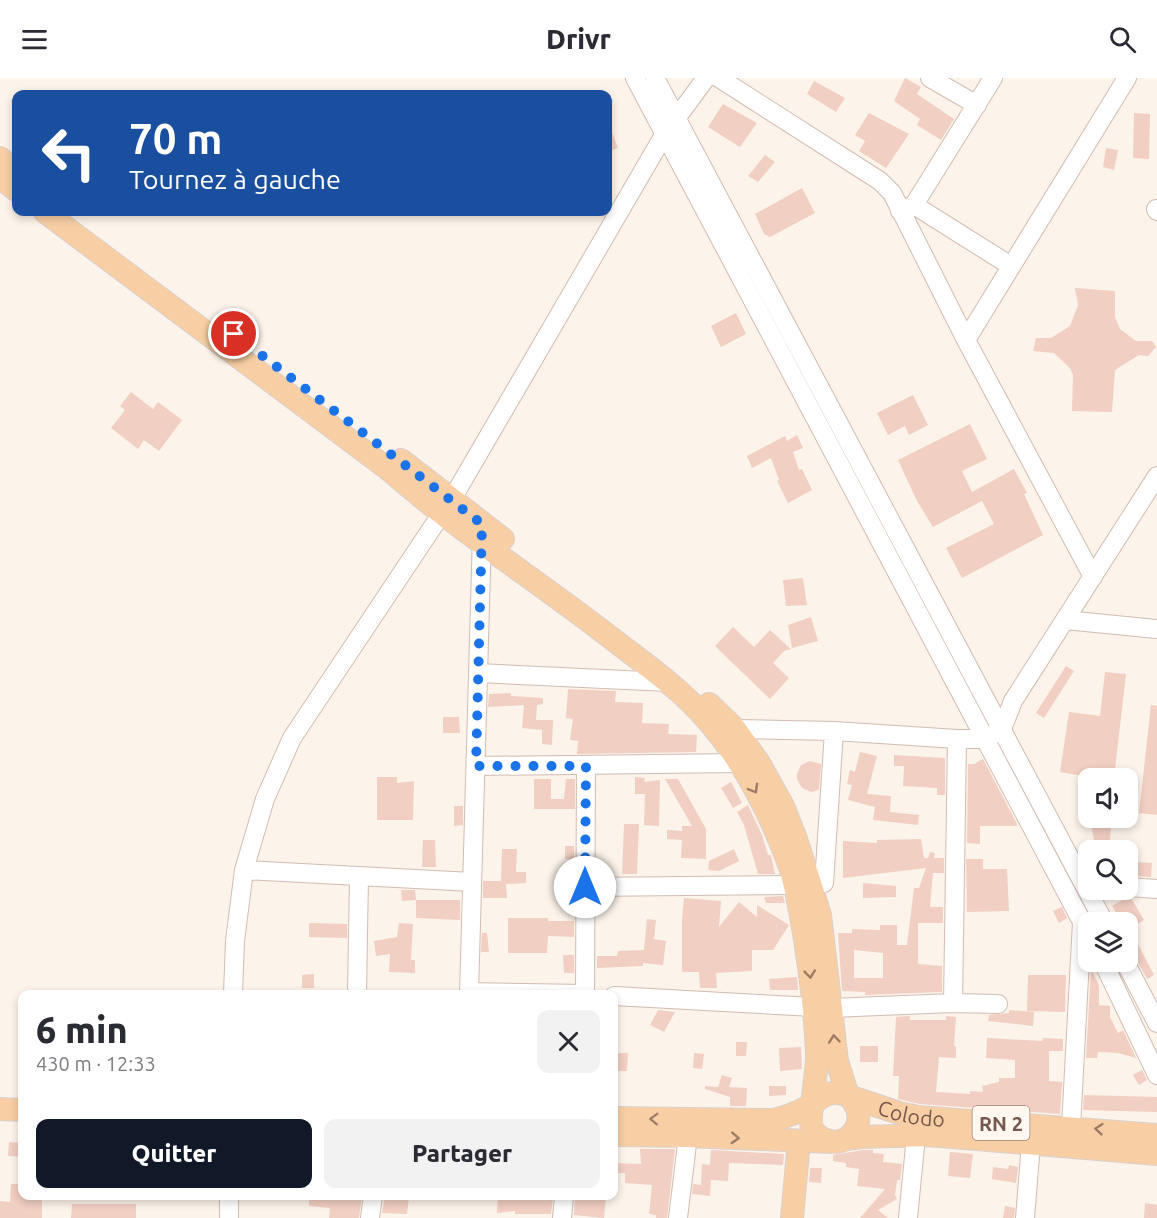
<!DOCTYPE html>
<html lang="fr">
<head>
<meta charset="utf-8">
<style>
  :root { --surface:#fff; --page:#f2f2f3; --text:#2b2b33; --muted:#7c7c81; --accent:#111827 }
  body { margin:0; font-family:Ubuntu,sans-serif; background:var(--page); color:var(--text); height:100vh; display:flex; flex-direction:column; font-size:22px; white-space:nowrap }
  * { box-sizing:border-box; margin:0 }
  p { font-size:20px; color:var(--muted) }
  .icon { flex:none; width:33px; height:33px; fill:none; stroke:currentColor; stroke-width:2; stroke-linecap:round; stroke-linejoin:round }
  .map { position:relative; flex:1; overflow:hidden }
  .details { position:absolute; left:18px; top:912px; width:600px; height:210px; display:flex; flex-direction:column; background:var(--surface); border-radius:12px; box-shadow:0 3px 9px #0003 }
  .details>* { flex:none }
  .guide { position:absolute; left:12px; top:12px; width:600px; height:126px; border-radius:12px; box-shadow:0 3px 9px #0003; background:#1a4fa0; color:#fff; overflow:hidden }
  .tools { position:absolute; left:1078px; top:690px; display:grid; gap:12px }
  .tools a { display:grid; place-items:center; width:60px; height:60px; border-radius:12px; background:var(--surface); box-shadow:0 3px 9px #0003; font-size:30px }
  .pin { position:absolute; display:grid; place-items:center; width:51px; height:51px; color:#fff; margin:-26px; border:3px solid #fff; border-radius:50%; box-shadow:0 2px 6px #0007 }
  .me { position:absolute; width:66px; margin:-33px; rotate:0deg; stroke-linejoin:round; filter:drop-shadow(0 0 4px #0008) }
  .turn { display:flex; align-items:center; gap:21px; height:126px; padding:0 18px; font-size:27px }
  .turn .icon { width:78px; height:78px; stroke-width:2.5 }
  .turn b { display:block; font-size:42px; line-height:51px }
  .round { display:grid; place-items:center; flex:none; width:63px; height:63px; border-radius:12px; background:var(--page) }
  .summary { display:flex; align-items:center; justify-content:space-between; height:102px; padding:0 18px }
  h1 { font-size:36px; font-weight:800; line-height:45px }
  .action { display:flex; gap:12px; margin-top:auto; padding:12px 18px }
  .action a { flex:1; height:69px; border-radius:12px; background:var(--accent); color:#fff; font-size:24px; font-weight:800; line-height:69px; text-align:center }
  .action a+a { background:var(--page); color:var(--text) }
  header { display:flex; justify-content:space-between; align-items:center; height:78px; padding:0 18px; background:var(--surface); font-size:27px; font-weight:800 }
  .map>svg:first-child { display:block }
  .building { fill:#f1cfc2; fill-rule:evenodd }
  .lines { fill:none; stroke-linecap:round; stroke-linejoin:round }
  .minor-casing { stroke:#d1bcb1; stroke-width:20 }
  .major-casing { stroke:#d9d0cd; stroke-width:24 }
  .minor { stroke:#fff; stroke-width:18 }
  .major { stroke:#f8cfa4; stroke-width:22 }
  .oneway { stroke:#9e7b67 }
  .route { stroke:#1a73e8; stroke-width:10; stroke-dasharray:0 18 }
  .labels { text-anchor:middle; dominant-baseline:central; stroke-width:5; stroke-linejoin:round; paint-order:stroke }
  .shield { fill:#fff7f0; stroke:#a0877e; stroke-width:1.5 }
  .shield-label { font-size:20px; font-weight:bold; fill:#77574d }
  .street-label { font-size:21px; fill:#77574d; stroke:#fff7f0 }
</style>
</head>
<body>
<header><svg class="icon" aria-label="menu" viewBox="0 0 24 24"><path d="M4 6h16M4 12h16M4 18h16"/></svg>Drivr<svg class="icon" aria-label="search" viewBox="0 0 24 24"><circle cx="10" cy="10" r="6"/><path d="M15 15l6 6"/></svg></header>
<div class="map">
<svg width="1157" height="1140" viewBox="0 0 1157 1140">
  <rect width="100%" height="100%" fill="#fcf3ea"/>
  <path class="building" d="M 905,0 L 921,9 L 917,16 L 954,41 L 941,62 L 917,47 L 920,41 L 894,23 Z
    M 814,3 L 845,20 L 836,34 L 807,16 Z
    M 723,26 L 757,45 L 740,69 L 708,49 Z
    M 869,35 L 909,56 L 886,90 L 859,73 L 865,63 L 855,57 Z
    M 1134,35 L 1150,36 L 1149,81 L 1133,80 Z
    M 608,44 L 618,70 L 608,74 Z
    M 1106,70 L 1118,72 L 1114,92 L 1103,89 Z
    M 765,77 L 775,84 L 758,104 L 748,98 Z
    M 802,110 L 815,135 L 770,159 L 764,156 L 755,136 Z
    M 1075,210 L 1115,213 L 1115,239 L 1120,251 L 1136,263 L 1152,263 L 1156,269 L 1148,278 L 1139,277 L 1115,292 L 1112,334 L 1072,333 L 1073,297 L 1070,290 L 1054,275 L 1033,273 L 1036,260 L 1051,260 L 1070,248 L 1078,227 Z
    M 736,235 L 746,256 L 721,269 L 711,248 Z
    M 131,314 L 153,331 L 158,324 L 182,342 L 159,373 L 144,362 L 138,371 L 111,350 L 125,332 L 120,328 Z
    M 913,317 L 928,347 L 909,357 L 905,348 L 888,357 L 877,335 Z
    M 970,346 L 987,381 L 962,393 L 972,414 L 1014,391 L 1027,415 L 1024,416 L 1043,457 L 962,500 L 946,470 L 994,446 L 982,423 L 933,449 L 917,423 L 898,382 Z
    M 797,357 L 803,370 L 793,374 L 799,392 L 802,391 L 812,412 L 788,425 L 777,403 L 779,402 L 771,380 L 752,390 L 747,378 L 785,358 L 787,363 Z
    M 803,500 L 807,527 L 786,528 L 783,502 Z
    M 811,539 L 818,563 L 792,570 L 788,547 Z
    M 733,549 L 754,569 L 770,552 L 791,571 L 784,573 L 773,585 L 789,600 L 770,621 L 715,568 Z
    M 1066,588 L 1074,593 L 1044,640 L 1036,635 Z
    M 1105,594 L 1126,596 L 1114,700 L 1094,700 L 1060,694 L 1069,634 L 1100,638 Z
    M 568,611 L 616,613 L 615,624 L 643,625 L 642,645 L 669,646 L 668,656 L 697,657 L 696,674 L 577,676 L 578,663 L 570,662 L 573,641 L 566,640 Z
    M 511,615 L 511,618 L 543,620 L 543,626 L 537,627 L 536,642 L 553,642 L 552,667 L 542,666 L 542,652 L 522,650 L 524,627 L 488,629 L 489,616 Z
    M 1151,627 L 1157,628 L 1157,737 L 1139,735 Z
    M 443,639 L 459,639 L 460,655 L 443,655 Z
    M 860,674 L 877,678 L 867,716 L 891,718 L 890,734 L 919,737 L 918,747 L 873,742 L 875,729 L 848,722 L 852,707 L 847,706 L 850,692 L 855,694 Z
    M 894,677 L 945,680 L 945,717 L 937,717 L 937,710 L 903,708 L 904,688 L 894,688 Z
    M 983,681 L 1018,748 L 980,748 L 980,766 L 967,765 L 968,686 L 974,686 Z
    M 810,683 L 821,686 L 819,712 L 811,714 L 802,710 L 797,701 L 797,696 L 801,687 Z
    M 377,699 L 397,699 L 397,705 L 414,703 L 413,742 L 377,742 Z
    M 635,699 L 645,700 L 644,704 L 660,702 L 659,748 L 644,747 L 645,716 L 635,716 Z
    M 534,701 L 551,701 L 551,721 L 564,721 L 566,701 L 575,701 L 575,731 L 534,731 Z
    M 665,701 L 678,701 L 706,751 L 706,781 L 681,780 L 682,762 L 667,761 L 667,752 L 682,753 L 682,748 L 692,748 Z
    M 731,704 L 742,725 L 733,730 L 721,710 Z
    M 748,727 L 762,757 L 768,777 L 771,777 L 775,796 L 758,796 L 744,747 L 737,734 Z
    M 454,728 L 463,728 L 463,747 L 454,748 Z
    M 1094,740 L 1112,740 L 1110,760 L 1112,772 L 1096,772 L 1092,752 Z
    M 624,746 L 639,746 L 637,796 L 622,796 Z
    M 921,761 L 924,780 L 928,780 L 930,774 L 935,775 L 934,780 L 944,780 L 944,795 L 933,795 L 930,829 L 943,829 L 943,845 L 918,845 L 918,886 L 942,888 L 942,914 L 865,917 L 865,914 L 842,913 L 838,855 L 852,855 L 852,851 L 880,852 L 880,847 L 897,847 L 897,867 L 907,867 L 914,810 L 919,810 L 926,790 L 843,800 L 843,763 L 877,765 L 877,762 ZM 854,872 L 883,875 L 883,900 L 854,900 Z
    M 423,762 L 435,762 L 436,789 L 422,789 Z
    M 565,768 L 574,768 L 574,781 L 565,781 Z
    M 502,771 L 517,771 L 516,794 L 526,794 L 526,805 L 506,806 L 507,820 L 483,820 L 483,803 L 501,803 Z
    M 734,771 L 739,783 L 719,793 L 708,792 L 709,783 Z
    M 966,781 L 983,781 L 983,791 L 1007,791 L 1009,833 L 967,834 Z
    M 1137,784 L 1152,785 L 1151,799 L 1136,798 Z
    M 863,805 L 896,808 L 896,819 L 863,820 Z
    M 401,812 L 415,812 L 416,822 L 402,823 Z
    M 783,818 L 785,825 L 766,825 L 764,819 Z
    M 684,820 L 721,823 L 719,849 L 739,824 L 757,839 L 757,827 L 789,847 L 773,872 L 752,872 L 752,893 L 716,895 L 717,910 L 700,910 L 699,894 L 682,894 L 682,841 Z
    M 1126,820 L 1131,820 L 1144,842 L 1130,851 L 1154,897 L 1147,901 L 1135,879 L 1128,870 L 1128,844 L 1122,844 L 1112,828 Z
    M 416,822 L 460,822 L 460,842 L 416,840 Z
    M 1062,829 L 1067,840 L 1059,845 L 1053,833 Z
    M 508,840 L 548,840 L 548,843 L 574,843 L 574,859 L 548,858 L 547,875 L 508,875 Z
    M 647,841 L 656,842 L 654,861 L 666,863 L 663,887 L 643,885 L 643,888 L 597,890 L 597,878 L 617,878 L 618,873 L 644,872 Z
    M 309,845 L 347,846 L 347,860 L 309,859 Z
    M 399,845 L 413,846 L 411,882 L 415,882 L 415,895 L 389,894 L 390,876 L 376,878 L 374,863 L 397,859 Z
    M 482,855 L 487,855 L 489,874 L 481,874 Z
    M 563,877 L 574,877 L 574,895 L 564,895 Z
    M 1091,891 L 1099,907 L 1099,927 L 1110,928 L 1110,939 L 1118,955 L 1123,952 L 1136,980 L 1118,975 L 1098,974 L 1097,980 L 1086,980 Z
    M 314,896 L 314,910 L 302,910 L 302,897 Z
    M 1028,897 L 1066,897 L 1065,934 L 1027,933 Z
    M 797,899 L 798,912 L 770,912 L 769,901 Z
    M 658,932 L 675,934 L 664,954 L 650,947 Z
    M 1009,932 L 1034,934 L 1033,948 L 988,943 L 989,937 L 1009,935 Z
    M 910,938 L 910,942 L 946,942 L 946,938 L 956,939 L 954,968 L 956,968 L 956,980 L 939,979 L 936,1014 L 970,1016 L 970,1013 L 983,1014 L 982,1008 L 999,1004 L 999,1000 L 1015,1000 L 1015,982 L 986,980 L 987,960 L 1042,963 L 1043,960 L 1063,961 L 1063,973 L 1049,973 L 1049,1003 L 1062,1004 L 1060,1036 L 920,1026 L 898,1021 L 899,998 L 893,998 L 896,939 Z
    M 736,964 L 747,964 L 746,978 L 736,978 Z
    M 860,968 L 878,968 L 878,984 L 860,984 Z
    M 801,969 L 802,991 L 780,993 L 779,970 Z
    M 614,975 L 628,975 L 627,993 L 614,993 Z
    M 694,975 L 704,976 L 702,991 L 693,990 Z
    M 1142,992 L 1147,1002 L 1139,1007 L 1133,997 Z
    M 722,997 L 732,1000 L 729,1009 L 747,1010 L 746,1028 L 730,1028 L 730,1019 L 705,1011 L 705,1008 L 718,1009 Z
    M 769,1008 L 786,1008 L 786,1017 L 769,1018 Z
    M 1084,1017 L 1157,1019 L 1157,1034 L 1083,1032 Z
    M 9,1064 L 22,1065 L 22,1079 L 8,1078 Z
    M 640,1071 L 675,1071 L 667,1140 L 656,1140 L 656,1137 L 649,1136 L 652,1107 L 625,1105 L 625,1095 L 614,1095 L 614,1085 L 641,1086 Z
    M 711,1072 L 784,1076 L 783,1087 L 729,1085 L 728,1103 L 711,1102 L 710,1118 L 692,1116 L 693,1106 L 701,1107 L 702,1086 L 710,1087 Z
    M 863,1072 L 873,1072 L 873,1075 L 884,1076 L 883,1084 L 902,1086 L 900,1102 L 897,1102 L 895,1117 L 897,1121 L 878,1132 L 888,1140 L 860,1140 L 885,1111 L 857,1108 L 859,1091 L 846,1089 L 846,1085 L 833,1083 L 833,1077 Z
    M 950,1074 L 973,1076 L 970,1100 L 948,1098 Z
    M 1009,1087 L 1018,1089 L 1016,1105 L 992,1101 L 993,1089 L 1008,1091 Z
    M 810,1090 L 822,1090 L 821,1105 L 809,1104 Z
    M 11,1106 L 22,1106 L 22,1118 L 42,1118 L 42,1140 L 0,1140 L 0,1123 L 10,1124 Z
    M 309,1118 L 362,1118 L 359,1140 L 329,1140 L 330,1130 L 309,1128 Z
    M 385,1118 L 409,1119 L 407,1136 L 382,1135 Z
    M 498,1118 L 553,1118 L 551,1136 L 515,1136 L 515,1133 L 497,1135 Z
    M 575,1118 L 606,1118 L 604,1140 L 574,1137 Z
    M 1145,1125 L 1157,1127 L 1157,1140 L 1144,1140 Z
    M 72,1126 L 136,1126 L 136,1140 L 71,1140 Z
    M 1005,1128 L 1015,1130 L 1014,1140 L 1003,1140 Z"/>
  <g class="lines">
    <g class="minor-casing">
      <path id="minor" d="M 635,0 L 1089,857
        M 655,0 L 1104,844
        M 719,0 L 880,103 L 892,115 L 966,262 L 1093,499
        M 930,0 L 977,27
        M 914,127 L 1011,188
        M 1156,131 L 1157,133
        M 900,133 L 914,127 L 993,0
        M 966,262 L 1127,0
        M 452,421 L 664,57 L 706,0
        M 1065,542 L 1157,551
        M 478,595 L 667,604
        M 735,651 L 834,653 L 957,661 L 985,661 L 1002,651 L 1013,623 L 1157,398
        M 476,688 L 739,685
        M 244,792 L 472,804
        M 812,807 L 824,805 L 834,653
        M 585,809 L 795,807
        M 1128,809 L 1157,811
        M 1103,884 L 1157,997
        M 1125,884 L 1157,945
        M 469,914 L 584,916
        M 233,916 L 235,863 L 244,792 L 265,721 L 292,660 L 442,435
        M 357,916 L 359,798
        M 469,916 L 482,456
        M 585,916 L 586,688
        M 614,918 L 813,929
        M 953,925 L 957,661
        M 831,930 L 953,925 L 998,926
        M 1071,1049 L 1082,844
        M 229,1140 L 229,1118
        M 370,1140 L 373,1118
        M 562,1140 L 564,1118
        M 678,1140 L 688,1058
        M 908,1140 L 916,1058
        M 1025,1140 L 1032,1053"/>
    </g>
    <g class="major-casing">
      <g id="major">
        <path d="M 0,80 L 16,93"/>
        <path d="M 0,99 L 16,112"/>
        <path d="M 45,134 L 388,391 C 406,406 424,422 443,436 C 500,480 559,519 615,563 C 645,586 676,608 701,635 C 741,678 770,734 790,789 C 795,805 798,822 801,838 C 809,883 815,929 817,975 C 818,991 808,1041 812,1050 C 818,1062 836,1068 847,1060 C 868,1047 858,1012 832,1015 C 822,1016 819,1022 811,1027 C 799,1034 787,1039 773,1042 L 614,1040"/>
        <path d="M 401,382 L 503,461"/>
        <path id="s1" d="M 709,626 L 735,651 L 759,685 L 783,728 L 796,761 L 820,837 L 837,983 L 848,1018 L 899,1035 L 918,1039 L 1157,1057"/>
        <path d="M 0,1031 L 22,1032"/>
        <path d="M 614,1057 L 688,1058 L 831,1064"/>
        <path d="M 846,1061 L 862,1059 L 928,1057 L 1157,1076"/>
        <path d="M 792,1140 L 799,1063"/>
      </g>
    </g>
    <use href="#minor" class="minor"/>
    <use href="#major" class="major"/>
  </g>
  <defs><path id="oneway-chevron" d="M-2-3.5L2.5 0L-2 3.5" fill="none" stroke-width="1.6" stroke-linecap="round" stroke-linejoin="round" transform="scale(1.5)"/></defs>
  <g class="oneway">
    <use href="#oneway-chevron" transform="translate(754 711) rotate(60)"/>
    <use href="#oneway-chevron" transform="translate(810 896) rotate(84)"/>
    <use href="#oneway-chevron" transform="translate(834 961) rotate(-96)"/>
    <use href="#oneway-chevron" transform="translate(654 1041) rotate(-178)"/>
    <use href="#oneway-chevron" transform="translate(1099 1051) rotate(-175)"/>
    <use href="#oneway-chevron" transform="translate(735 1060) rotate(3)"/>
  </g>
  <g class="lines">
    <path class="route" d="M 234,256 L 482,446 L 476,688 L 586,688 L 585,809"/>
  </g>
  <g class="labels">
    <rect class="shield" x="972.5" y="1028" width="57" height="34" rx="4.5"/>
    <g class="shield-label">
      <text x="1001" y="1045">RN 2</text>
    </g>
    <g class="street-label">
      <text stroke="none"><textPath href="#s1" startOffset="492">Colodo</textPath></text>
    </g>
  </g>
</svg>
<div class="tools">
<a><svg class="icon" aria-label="sound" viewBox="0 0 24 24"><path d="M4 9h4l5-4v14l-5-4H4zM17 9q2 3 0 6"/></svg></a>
<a><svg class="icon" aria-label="search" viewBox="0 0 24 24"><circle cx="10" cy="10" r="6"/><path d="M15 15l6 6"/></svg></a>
<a><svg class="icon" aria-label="layers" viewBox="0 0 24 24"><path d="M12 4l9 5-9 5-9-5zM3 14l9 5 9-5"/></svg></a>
</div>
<div class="pin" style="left:234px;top:256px;background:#d93025"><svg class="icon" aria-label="arrive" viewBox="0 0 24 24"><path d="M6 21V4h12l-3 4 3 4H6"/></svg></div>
<svg class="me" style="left:585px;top:809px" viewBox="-20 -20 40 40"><circle r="19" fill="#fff"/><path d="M0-13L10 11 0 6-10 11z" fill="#1a73e8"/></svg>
<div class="guide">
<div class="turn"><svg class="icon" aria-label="left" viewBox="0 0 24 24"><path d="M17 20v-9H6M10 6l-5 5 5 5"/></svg><div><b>70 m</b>Tournez à gauche</div></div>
</div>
<section class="details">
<div class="summary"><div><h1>6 min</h1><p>430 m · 12:33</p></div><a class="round"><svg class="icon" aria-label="close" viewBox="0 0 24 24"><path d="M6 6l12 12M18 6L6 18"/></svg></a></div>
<div class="action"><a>Quitter</a><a>Partager</a></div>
</section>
</div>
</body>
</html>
